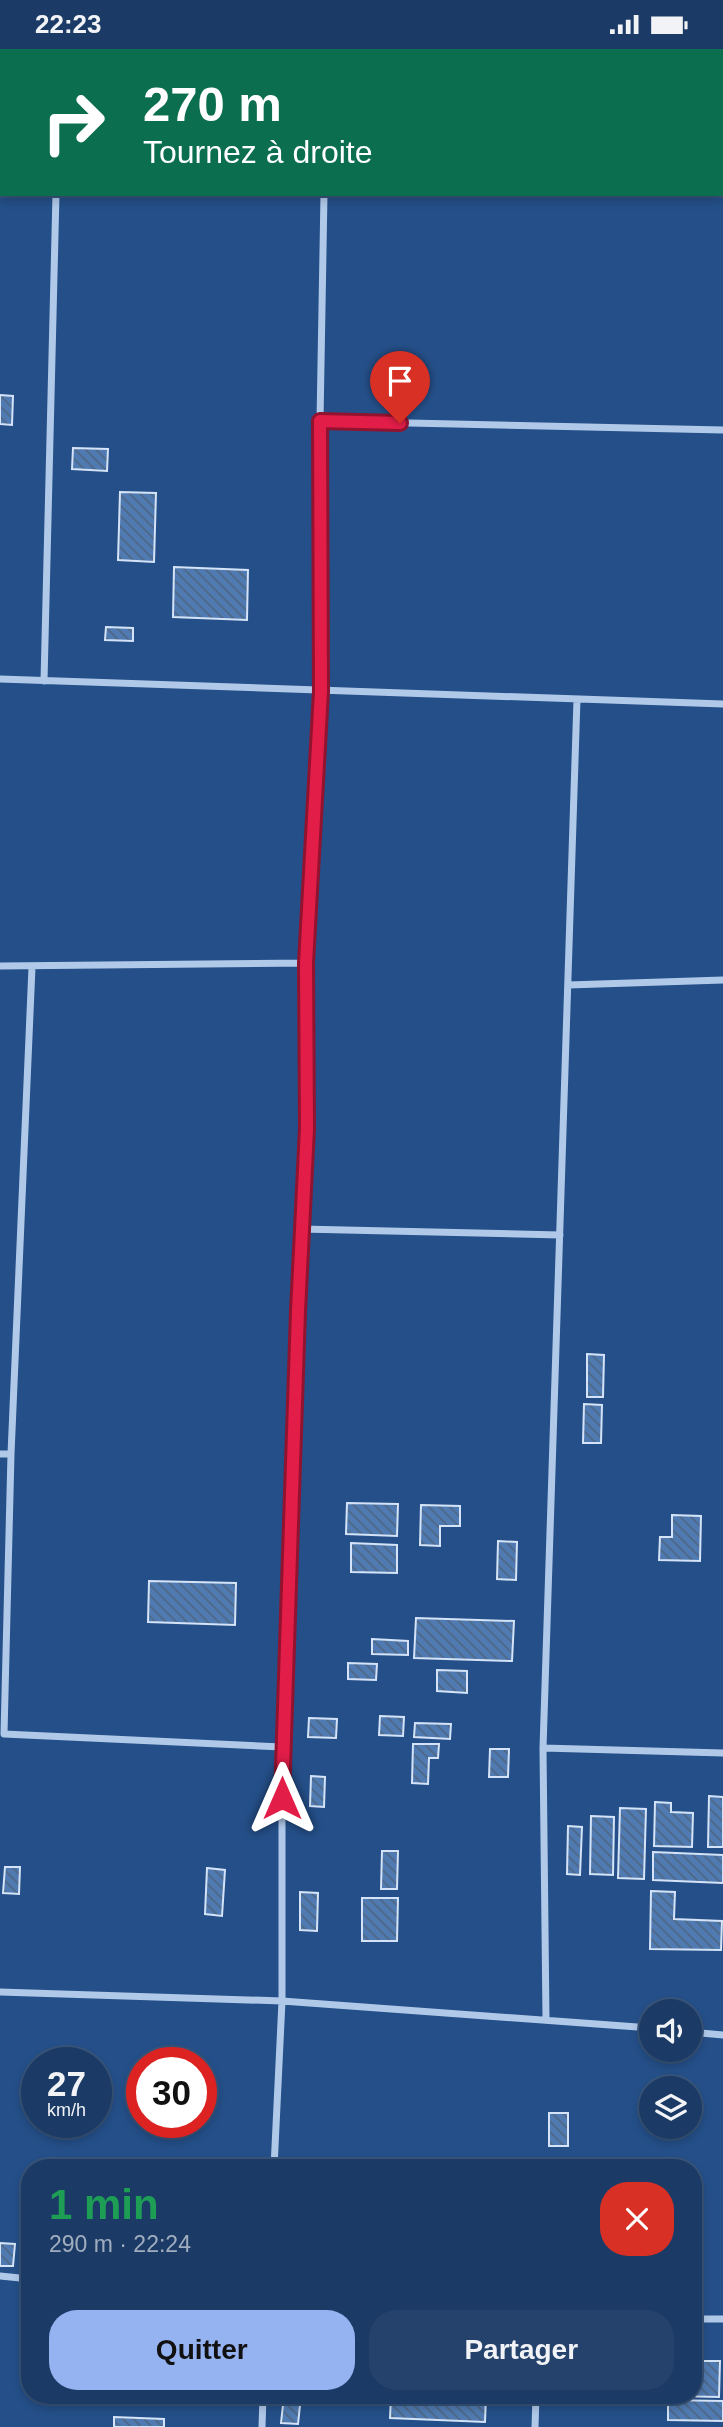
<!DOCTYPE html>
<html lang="fr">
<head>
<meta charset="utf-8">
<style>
  :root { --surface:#1b3b66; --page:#24426c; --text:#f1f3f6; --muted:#a0adbf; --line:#39557a; --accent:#95b2f1 }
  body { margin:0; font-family:Helvetica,sans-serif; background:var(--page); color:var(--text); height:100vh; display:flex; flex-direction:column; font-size:26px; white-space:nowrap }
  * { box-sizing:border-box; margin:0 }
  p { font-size:23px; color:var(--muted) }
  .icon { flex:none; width:38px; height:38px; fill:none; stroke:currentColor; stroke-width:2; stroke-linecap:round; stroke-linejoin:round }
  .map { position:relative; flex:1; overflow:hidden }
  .sheet { position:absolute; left:21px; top:2110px; width:681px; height:245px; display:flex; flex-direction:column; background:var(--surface); border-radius:28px; box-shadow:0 4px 10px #0003,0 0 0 2px var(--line) }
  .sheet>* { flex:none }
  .guide { position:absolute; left:0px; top:0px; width:724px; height:147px; box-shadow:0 4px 10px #0003,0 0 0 2px var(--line); background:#0b6e4f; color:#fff; overflow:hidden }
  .fabs { position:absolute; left:639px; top:1950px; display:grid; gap:14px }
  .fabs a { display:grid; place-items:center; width:63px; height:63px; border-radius:50%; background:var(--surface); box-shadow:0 4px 10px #0003,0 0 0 2px var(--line); font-size:35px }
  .speed { position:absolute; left:21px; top:1998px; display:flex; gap:14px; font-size:35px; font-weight:700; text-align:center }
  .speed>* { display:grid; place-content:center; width:91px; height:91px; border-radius:50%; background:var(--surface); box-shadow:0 4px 10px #0003,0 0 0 2px var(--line); line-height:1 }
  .speed small { font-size:18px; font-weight:400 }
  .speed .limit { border:10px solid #d22; background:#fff; color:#111 }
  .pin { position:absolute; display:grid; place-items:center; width:60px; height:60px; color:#fff; margin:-72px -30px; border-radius:50% 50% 50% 0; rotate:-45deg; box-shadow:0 0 7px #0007 }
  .pin .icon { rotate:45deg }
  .me { position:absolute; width:77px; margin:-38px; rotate:0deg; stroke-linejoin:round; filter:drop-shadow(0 0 5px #0008) }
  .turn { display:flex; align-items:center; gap:24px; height:147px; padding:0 28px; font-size:32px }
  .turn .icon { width:91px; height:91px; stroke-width:2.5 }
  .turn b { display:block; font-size:49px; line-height:60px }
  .round { display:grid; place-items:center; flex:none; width:74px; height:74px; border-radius:28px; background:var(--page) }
  .head { display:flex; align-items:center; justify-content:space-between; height:119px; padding:0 28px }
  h1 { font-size:42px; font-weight:600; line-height:52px; color:#1e9e55 }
  .primary-button { display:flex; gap:14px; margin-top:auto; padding:14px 28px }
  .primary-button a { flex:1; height:80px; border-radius:28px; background:var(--accent); color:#111; font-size:28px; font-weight:600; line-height:80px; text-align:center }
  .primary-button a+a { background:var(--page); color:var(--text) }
  .status { display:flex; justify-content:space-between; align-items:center; height:49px; padding:0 35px; background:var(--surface); direction:ltr }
  .status svg { height:19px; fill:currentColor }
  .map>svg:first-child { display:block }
  .building { fill:url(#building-back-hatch); stroke:#d4e3f7; stroke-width:2 }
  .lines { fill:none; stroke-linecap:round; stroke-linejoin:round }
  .minor { stroke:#b0c9e9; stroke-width:7 }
  .route-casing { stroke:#92132f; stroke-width:18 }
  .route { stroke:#e11d48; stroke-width:12 }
</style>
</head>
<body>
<div class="status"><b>22:23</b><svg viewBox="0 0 49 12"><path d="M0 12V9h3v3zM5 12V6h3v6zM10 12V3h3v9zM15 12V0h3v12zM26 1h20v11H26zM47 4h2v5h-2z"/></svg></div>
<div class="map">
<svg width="723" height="2378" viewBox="0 0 723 2378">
  <defs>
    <pattern id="building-back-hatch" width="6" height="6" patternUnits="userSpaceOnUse" patternTransform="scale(1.75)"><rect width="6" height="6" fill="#507bb2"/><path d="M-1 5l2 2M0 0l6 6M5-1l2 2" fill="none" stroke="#4e6684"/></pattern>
  </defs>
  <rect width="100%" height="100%" fill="#244f88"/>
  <path class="building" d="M 0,346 L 13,347 L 12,376 L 0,375 Z
    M 73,399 L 108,400 L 107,422 L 72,420 Z
    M 120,443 L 156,444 L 154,513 L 118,511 Z
    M 174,518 L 248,521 L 247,571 L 173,568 Z
    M 106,578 L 133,579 L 133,592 L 105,591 Z
    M 587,1305 L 604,1306 L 603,1348 L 587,1348 Z
    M 584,1355 L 602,1356 L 601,1394 L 583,1394 Z
    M 347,1454 L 398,1455 L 397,1487 L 346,1485 Z
    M 421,1456 L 460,1457 L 460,1477 L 440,1477 L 440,1497 L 420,1496 Z
    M 672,1466 L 701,1467 L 700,1512 L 659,1511 L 660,1488 L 672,1488 Z
    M 498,1492 L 517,1493 L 516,1531 L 497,1530 Z
    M 351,1494 L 397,1496 L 397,1524 L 351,1523 Z
    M 149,1532 L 236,1534 L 235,1576 L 148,1573 Z
    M 416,1569 L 514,1572 L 512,1612 L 414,1609 Z
    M 372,1590 L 408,1592 L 408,1606 L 372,1605 Z
    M 348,1614 L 377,1615 L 376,1631 L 348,1630 Z
    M 437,1621 L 467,1622 L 467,1644 L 437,1642 Z
    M 380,1667 L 404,1668 L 403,1687 L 379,1686 Z
    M 309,1669 L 337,1670 L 336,1689 L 308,1688 Z
    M 415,1674 L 451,1675 L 450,1690 L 414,1688 Z
    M 413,1695 L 439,1695 L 438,1709 L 429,1709 L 428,1735 L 412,1734 Z
    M 490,1700 L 509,1700 L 508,1728 L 489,1728 Z
    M 311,1727 L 325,1728 L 324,1758 L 310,1757 Z
    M 709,1747 L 723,1748 L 723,1798 L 708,1798 Z
    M 655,1753 L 671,1754 L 671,1763 L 693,1764 L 692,1798 L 654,1797 Z
    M 620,1759 L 646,1760 L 644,1830 L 618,1829 Z
    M 591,1767 L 614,1768 L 613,1826 L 590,1825 Z
    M 568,1777 L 582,1778 L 580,1826 L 567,1825 Z
    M 382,1802 L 398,1802 L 397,1840 L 381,1840 Z
    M 653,1803 L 723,1806 L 723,1834 L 653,1831 Z
    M 5,1818 L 20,1818 L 19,1845 L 3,1844 Z
    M 207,1819 L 225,1821 L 222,1867 L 205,1865 Z
    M 651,1842 L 675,1843 L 674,1870 L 722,1872 L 721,1901 L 650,1900 Z
    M 300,1843 L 318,1844 L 317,1882 L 300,1881 Z
    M 362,1849 L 398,1849 L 397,1892 L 362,1892 Z
    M 549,2064 L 568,2064 L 568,2097 L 549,2097 Z
    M 693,2142 L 697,2142 L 698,2176 L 693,2176 Z
    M 0,2194 L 15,2195 L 13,2217 L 0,2217 Z
    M 693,2312 L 720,2312 L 719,2348 L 671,2347 L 693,2347 Z
    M 284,2347 L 301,2347 L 298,2375 L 281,2374 Z
    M 391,2347 L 486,2347 L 485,2373 L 390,2369 Z
    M 668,2351 L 723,2352 L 723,2372 L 668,2371 Z
    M 114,2368 L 164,2370 L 164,2378 L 114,2378 Z"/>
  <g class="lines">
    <path class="minor" d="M 325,0 L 325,2
      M 59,2 L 59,0
      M 320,372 L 723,381
      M 0,630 L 723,655
      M 44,632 L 56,145
      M 0,917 L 306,914
      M 32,918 L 11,1405 L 4,1685 L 282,1698
      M 568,936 L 723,931
      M 301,1180 L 560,1186
      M 0,1405 L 11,1405
      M 543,1699 L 723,1704
      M 0,1943 L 282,1952 L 651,1979
      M 546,1970 L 543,1699 L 577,650
      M 690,1983 L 723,1986
      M 274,2119 L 282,1952 L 282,1698 L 301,1180 L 307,1079 L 306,914 L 321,642 L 320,372 L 324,145
      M 0,2227 L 30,2230
      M 693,2270 L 723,2270
      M 262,2378 L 263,2347
      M 535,2378 L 536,2347"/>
  </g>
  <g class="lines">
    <g class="route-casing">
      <path id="route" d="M 282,1749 L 298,1262 L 307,1079 L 306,914 L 321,642 L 320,372 L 400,374"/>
    </g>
    <use href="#route" class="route"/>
  </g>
</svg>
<div class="fabs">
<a><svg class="icon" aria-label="sound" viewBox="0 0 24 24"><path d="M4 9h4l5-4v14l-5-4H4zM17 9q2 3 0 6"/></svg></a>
<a><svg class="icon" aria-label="layers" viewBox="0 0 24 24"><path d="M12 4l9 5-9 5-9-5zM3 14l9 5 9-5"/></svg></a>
</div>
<div class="speed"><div>27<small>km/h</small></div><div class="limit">30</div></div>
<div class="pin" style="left:400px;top:374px;background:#d93025"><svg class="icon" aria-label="arrive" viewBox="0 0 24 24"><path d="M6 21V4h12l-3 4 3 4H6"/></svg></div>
<svg class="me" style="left:282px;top:1749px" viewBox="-20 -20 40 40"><path d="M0-17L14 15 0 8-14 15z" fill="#e11d48" stroke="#fff" stroke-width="4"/></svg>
<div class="guide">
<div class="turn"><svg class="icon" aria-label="right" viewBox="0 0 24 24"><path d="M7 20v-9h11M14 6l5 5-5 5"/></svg><div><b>270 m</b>Tournez à droite</div></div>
</div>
<section class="sheet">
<div class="head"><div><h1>1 min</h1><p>290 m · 22:24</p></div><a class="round" style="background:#d93025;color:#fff"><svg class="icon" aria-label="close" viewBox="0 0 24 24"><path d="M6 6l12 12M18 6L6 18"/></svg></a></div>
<div class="primary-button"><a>Quitter</a><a>Partager</a></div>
</section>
</div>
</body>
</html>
